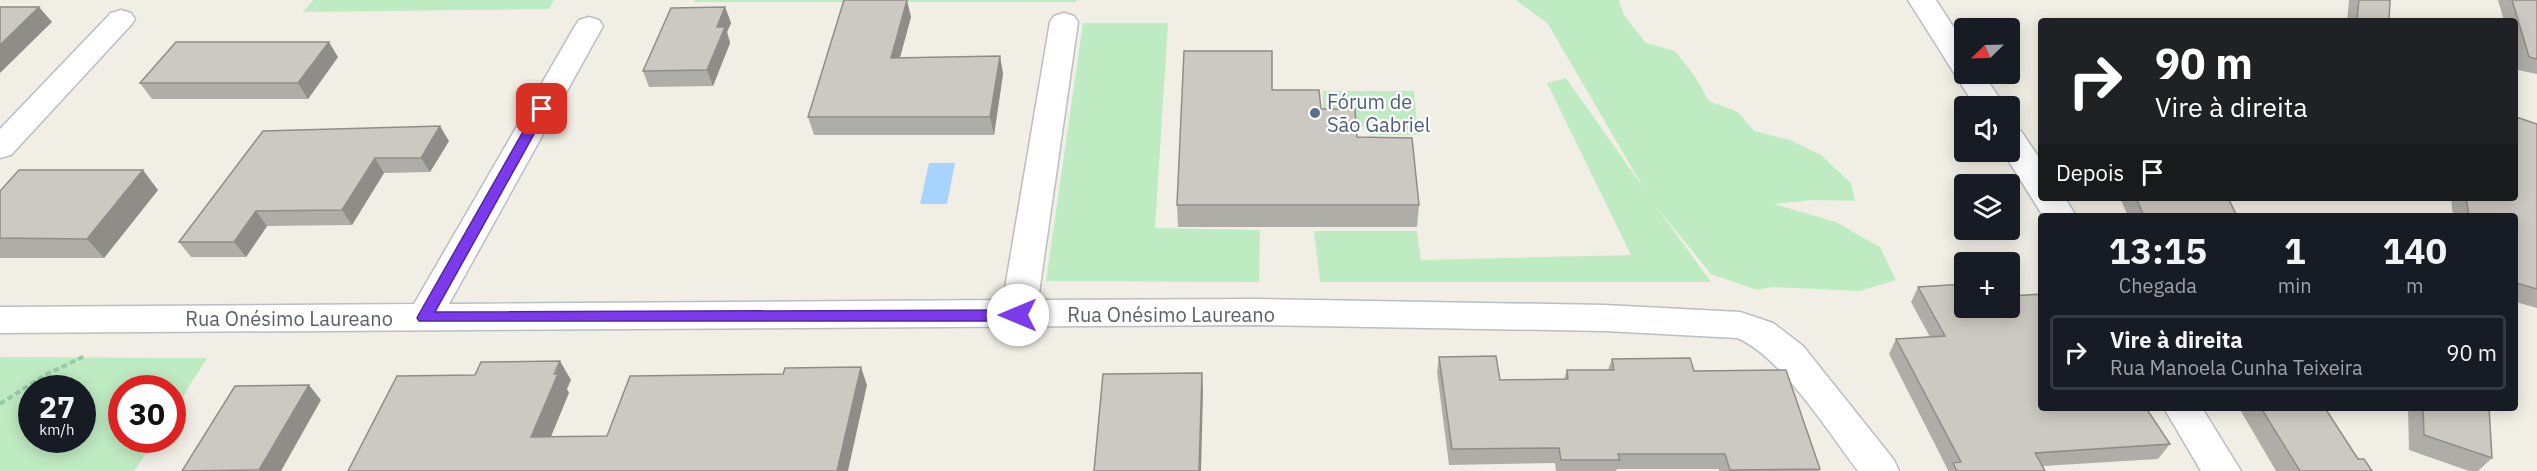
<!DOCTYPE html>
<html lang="pt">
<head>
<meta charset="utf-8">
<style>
  :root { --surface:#171b24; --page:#242831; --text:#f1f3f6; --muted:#9ea1a6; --line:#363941 }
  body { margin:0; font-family:"IBM Plex Sans",sans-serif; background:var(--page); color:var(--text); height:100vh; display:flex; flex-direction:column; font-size:22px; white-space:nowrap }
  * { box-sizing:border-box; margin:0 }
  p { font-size:20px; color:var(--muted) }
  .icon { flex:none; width:33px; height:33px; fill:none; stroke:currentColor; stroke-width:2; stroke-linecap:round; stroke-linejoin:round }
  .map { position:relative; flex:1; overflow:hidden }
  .side { position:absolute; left:2038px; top:213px; width:480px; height:198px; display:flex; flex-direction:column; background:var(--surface); border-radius:6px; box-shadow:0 3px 15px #0003 }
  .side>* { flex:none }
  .hud { position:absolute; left:2038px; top:18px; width:480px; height:183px; border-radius:6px; box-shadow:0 3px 15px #0003; background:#202124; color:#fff; overflow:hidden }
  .needle { width:39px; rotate:247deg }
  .controls { position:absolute; left:1954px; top:18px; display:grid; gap:12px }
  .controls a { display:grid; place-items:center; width:66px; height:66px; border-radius:6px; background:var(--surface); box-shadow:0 3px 15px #0003; font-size:30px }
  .speed { position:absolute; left:18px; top:375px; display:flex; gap:12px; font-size:30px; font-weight:700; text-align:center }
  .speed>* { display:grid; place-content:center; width:78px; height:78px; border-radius:50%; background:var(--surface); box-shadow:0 3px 15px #0003; line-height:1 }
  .speed small { font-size:15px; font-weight:400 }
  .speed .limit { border:9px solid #d22; background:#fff; color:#111 }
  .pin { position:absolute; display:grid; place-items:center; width:51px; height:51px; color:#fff; margin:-26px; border-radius:12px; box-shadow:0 3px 9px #0006 }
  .me { position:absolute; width:66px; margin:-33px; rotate:270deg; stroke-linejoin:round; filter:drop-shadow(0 0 4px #0008) }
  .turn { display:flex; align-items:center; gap:21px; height:126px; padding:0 18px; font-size:27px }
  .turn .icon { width:78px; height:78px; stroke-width:2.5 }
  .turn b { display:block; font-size:42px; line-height:51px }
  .then { display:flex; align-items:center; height:57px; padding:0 18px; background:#0003; gap:12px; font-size:22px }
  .eta { display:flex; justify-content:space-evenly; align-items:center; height:102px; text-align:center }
  .eta b { font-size:36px; font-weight:700; line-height:42px }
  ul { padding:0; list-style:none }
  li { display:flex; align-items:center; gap:18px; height:75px; margin:0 12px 9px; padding:0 6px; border:3px solid var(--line); border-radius:6px }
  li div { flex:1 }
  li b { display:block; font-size:22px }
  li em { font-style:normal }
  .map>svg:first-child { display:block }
  .green { fill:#bfebc2; fill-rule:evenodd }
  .water { fill:#a7d4ff }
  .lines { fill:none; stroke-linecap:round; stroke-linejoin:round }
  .minor-casing { stroke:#babdc2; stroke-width:3 }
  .path { stroke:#97cca9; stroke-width:4; stroke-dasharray:6 3; stroke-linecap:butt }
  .minor { fill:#fff; fill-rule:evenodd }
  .wall { fill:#afada7 }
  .shaded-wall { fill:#8f8d88 }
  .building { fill:#ccc9c2; stroke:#8f8d88; stroke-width:1.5 }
  .route { fill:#7c3aed; stroke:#51269a; stroke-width:1.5 }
  .service-dot { fill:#5c6f8a; stroke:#fff; stroke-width:2 }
  .labels { text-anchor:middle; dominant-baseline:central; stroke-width:4.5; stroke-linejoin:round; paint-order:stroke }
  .service-label { font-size:20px; fill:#4e5e75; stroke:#fff; text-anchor:start }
  .street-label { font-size:20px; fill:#5d6167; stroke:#fff }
</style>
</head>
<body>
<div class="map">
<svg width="2537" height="471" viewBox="0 0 2537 471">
  <rect width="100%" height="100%" fill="#f1efe5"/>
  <path class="green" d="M 313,0 L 554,0 L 549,9 L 303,12 Z
    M 695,0 L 1077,0 L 1076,2 L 694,2 Z
    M 1516,0 L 1619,0 L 1624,15 L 1646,43 L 1675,51 L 1694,75 L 1709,101 L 1738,112 L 1754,131 L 1790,140 L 1821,155 L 1851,183 L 1855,201 L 1813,200 L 1774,204 L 1836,222 L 1880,247 L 1896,280 L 1860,291 L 1772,287 L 1757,290 L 1711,274 L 1655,205 L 1711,282 L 1320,282 L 1314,231 L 1417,231 L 1421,260 L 1631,255 L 1547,83 L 1566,78 L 1643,187 L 1548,24 Z
    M 1083,23 L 1168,23 L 1155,228 L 1260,230 L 1259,282 L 1046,281 Z
    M 1323,91 L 1414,91 L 1418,135 L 1369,135 L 1368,127 L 1323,127 Z
    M 0,357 L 207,358 L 173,412 L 172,388 L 122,388 L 122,440 L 155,440 L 134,471 L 0,471 ZM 32,388 L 82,388 L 82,440 L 32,440 Z"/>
  <path class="water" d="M 929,163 L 955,163 L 947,204 L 920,204 Z"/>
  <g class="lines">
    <g class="minor-casing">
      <path id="minor" d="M 1908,0 L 1936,0 L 1965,45 L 1965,74 L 1983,74 L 2005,106 L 1975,106 Z
        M 121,10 L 131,13 L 135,19 L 131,25 L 11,155 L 0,158 L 0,129 L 111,13 Z
        M 1064,13 L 1074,16 L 1078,22 L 1038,300 L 1258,299 L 1605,305 L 1740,312 L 1773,323 L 1803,346 L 1894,460 L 1899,471 L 1858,471 C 1829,433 1780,355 1737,338 L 1605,331 L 1258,325 L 0,333 L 0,307 L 414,304 L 575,26 L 579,20 L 589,17 L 599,20 L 603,26 L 449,304 L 1003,300 L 1050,22 L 1054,16 Z
        M 2010,128 L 2021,131 L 2042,162 L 2042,198 L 2065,198 L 2076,216 L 2043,216 L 2003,152 L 2010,152 Z
        M 2164,408 L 2202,408 L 2241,471 L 2201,471 Z"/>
    </g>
    <path class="path" d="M 0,404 L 45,375 L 85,356"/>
    <use href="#minor" class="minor"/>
  </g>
  <path class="wall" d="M 2349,0 L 2390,0 L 2389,21 L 2347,21 Z
    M 2498,0 L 2537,0 L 2537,74 L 2518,70 L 2516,60 L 2516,21 L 2504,21 Z
    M 725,7 L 731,23 L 727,32 L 730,43 L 713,86 L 649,87 L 643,71 Z
    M 911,17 L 900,58 L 1000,56 L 1003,74 L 994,135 L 814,135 L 808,117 Z
    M 338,57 L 308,99 L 152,99 L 140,83 Z
    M 1321,109 L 1357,137 L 1419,205 L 1417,227 L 1178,227 L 1177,205 Z
    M 2537,124 L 2537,308 L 2516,302 L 2516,216 L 2453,216 L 2451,198 L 2516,198 Z
    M 263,131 L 449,141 L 430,172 L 384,173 L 352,225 L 267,226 L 246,257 L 191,257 L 179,242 Z
    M 158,190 L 104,258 L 0,258 L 0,191 Z
    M 2120,198 L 2228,198 L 2237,216 L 2128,216 Z
    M 1918,287 L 2042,408 L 2170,444 L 2158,459 L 2043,466 L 2045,471 L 1948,471 L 1948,470 L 1889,354 L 1896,339 L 1930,337 L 1911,302 Z
    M 1439,357 L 1500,380 L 1564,379 L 1567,370 L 1608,370 L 1612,359 L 1694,371 L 1820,469 L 1819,471 L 1719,471 L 1719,469 L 1617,469 L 1616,471 L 1556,471 L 1555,463 L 1449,465 L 1437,372 Z
    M 2239,408 L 2325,408 L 2358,459 L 2372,471 L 2276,471 Z
    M 2408,408 L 2489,408 L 2492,458 L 2478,471 L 2469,471 L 2409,450 Z"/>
  <path class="shaded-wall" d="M 907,0 L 911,17 L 895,75 L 891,58 Z
    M 39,7 L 52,22 L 0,73 L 0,45 Z
    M 725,7 L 731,23 L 727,32 L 730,43 L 713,86 L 707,70 L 717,27 Z
    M 329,42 L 338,57 L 308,99 L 298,83 Z
    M 1000,56 L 1003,74 L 994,135 L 990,117 Z
    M 440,126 L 449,141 L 430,172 L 421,158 Z
    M 375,158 L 384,173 L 352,225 L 342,210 Z
    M 143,170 L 158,190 L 104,258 L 87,239 Z
    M 256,211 L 267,226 L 246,257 L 234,242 Z
    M 560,361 L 571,380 L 567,389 L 569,393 L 543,456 L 531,437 Z
    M 861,367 L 867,385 L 848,471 L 837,471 Z
    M 1202,373 L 1203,392 L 1201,471 L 1199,471 Z
    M 309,385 L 321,400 L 281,471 L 260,471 L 259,470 Z"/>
  <path class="building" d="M 844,0 L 907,0 L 891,58 L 1000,56 L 990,117 L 808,117 Z
    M 2359,0 L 2390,0 L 2389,21 L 2357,20 Z
    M 2512,0 L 2537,0 L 2537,59 L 2529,57 Z
    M 0,7 L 39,7 L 0,45 Z
    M 725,7 L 717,27 L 725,27 L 707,70 L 643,71 L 671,8 Z
    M 176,42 L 329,42 L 298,83 L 140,83 Z
    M 1184,51 L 1272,51 L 1272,90 L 1319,90 L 1321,109 L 1355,109 L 1357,137 L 1412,138 L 1419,205 L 1177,205 Z
    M 2516,117 L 2537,124 L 2537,289 L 2516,283 L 2516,216 L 2469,216 L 2466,198 L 2516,198 Z
    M 440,126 L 421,158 L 375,158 L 342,210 L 256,211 L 234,242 L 179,242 L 263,131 Z
    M 19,170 L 143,170 L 87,239 L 0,238 L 0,191 Z
    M 2136,198 L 2228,198 L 2237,216 L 2144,216 Z
    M 1965,284 L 1965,308 L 2010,308 L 2010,296 L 2042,294 L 2042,408 L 2146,408 L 2170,444 L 2035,453 L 2045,471 L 1957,471 L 1953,463 L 1961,462 L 1896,339 L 1945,336 L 1918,287 Z
    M 1496,356 L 1500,380 L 1568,379 L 1567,370 L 1614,370 L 1612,359 L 1690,358 L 1694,371 L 1786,370 L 1820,469 L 1730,470 L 1725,454 L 1618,454 L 1620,460 L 1561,460 L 1559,448 L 1452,449 L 1439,357 Z
    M 560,361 L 554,374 L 558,374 L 531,437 L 607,436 L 630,376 L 783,374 L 785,368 L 861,367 L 837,471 L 348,471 L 397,376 L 475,375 L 481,362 Z
    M 1202,373 L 1199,471 L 1094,471 L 1103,374 Z
    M 309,385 L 259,470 L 182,471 L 235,386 Z
    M 2261,408 L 2325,408 L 2358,459 L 2364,459 L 2372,471 L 2300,471 Z
    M 2423,408 L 2489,408 L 2492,458 L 2424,435 Z"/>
  <path class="route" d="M 542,105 L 548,109 L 435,312 L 1018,310 L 1023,311 L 1025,315 L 1023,319 L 1018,321 L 419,321 L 417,318 L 419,314 L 536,109 Z"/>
  <circle class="service-dot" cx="1315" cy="113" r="6"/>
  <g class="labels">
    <g class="service-label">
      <text x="1327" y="101">Fórum de<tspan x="1327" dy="23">São Gabriel</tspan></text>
    </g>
    <g class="street-label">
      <text x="1171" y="314">Rua Onésimo Laureano</text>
      <text x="289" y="318">Rua Onésimo Laureano</text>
    </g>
  </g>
</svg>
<div class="controls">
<a><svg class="needle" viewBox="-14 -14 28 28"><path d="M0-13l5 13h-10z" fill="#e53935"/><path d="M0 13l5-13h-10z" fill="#9ea1a6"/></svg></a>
<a><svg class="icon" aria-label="sound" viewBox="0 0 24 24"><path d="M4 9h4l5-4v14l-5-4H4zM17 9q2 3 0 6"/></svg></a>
<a><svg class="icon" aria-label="layers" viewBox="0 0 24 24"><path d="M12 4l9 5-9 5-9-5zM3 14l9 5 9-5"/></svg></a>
<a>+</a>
</div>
<div class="speed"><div>27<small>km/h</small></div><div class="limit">30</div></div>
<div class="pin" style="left:542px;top:109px;background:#d93025"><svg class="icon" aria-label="arrive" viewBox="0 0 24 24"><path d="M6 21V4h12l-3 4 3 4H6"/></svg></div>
<svg class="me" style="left:1018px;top:315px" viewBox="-20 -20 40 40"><circle r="19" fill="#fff"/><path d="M0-13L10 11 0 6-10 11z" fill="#7c3aed"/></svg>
<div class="hud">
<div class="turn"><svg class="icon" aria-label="right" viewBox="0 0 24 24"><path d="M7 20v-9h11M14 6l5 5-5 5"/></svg><div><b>90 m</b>Vire à direita</div></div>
<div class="then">Depois<svg class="icon" aria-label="arrive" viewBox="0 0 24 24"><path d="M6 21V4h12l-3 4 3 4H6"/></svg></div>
</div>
<section class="side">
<div class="eta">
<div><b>13:15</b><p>Chegada</p></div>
<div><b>1</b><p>min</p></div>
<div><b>140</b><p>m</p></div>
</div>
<ul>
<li><svg class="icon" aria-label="right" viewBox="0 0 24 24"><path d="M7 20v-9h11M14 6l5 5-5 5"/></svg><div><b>Vire à direita</b><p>Rua Manoela Cunha Teixeira</p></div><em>90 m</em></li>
</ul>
</section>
</div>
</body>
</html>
